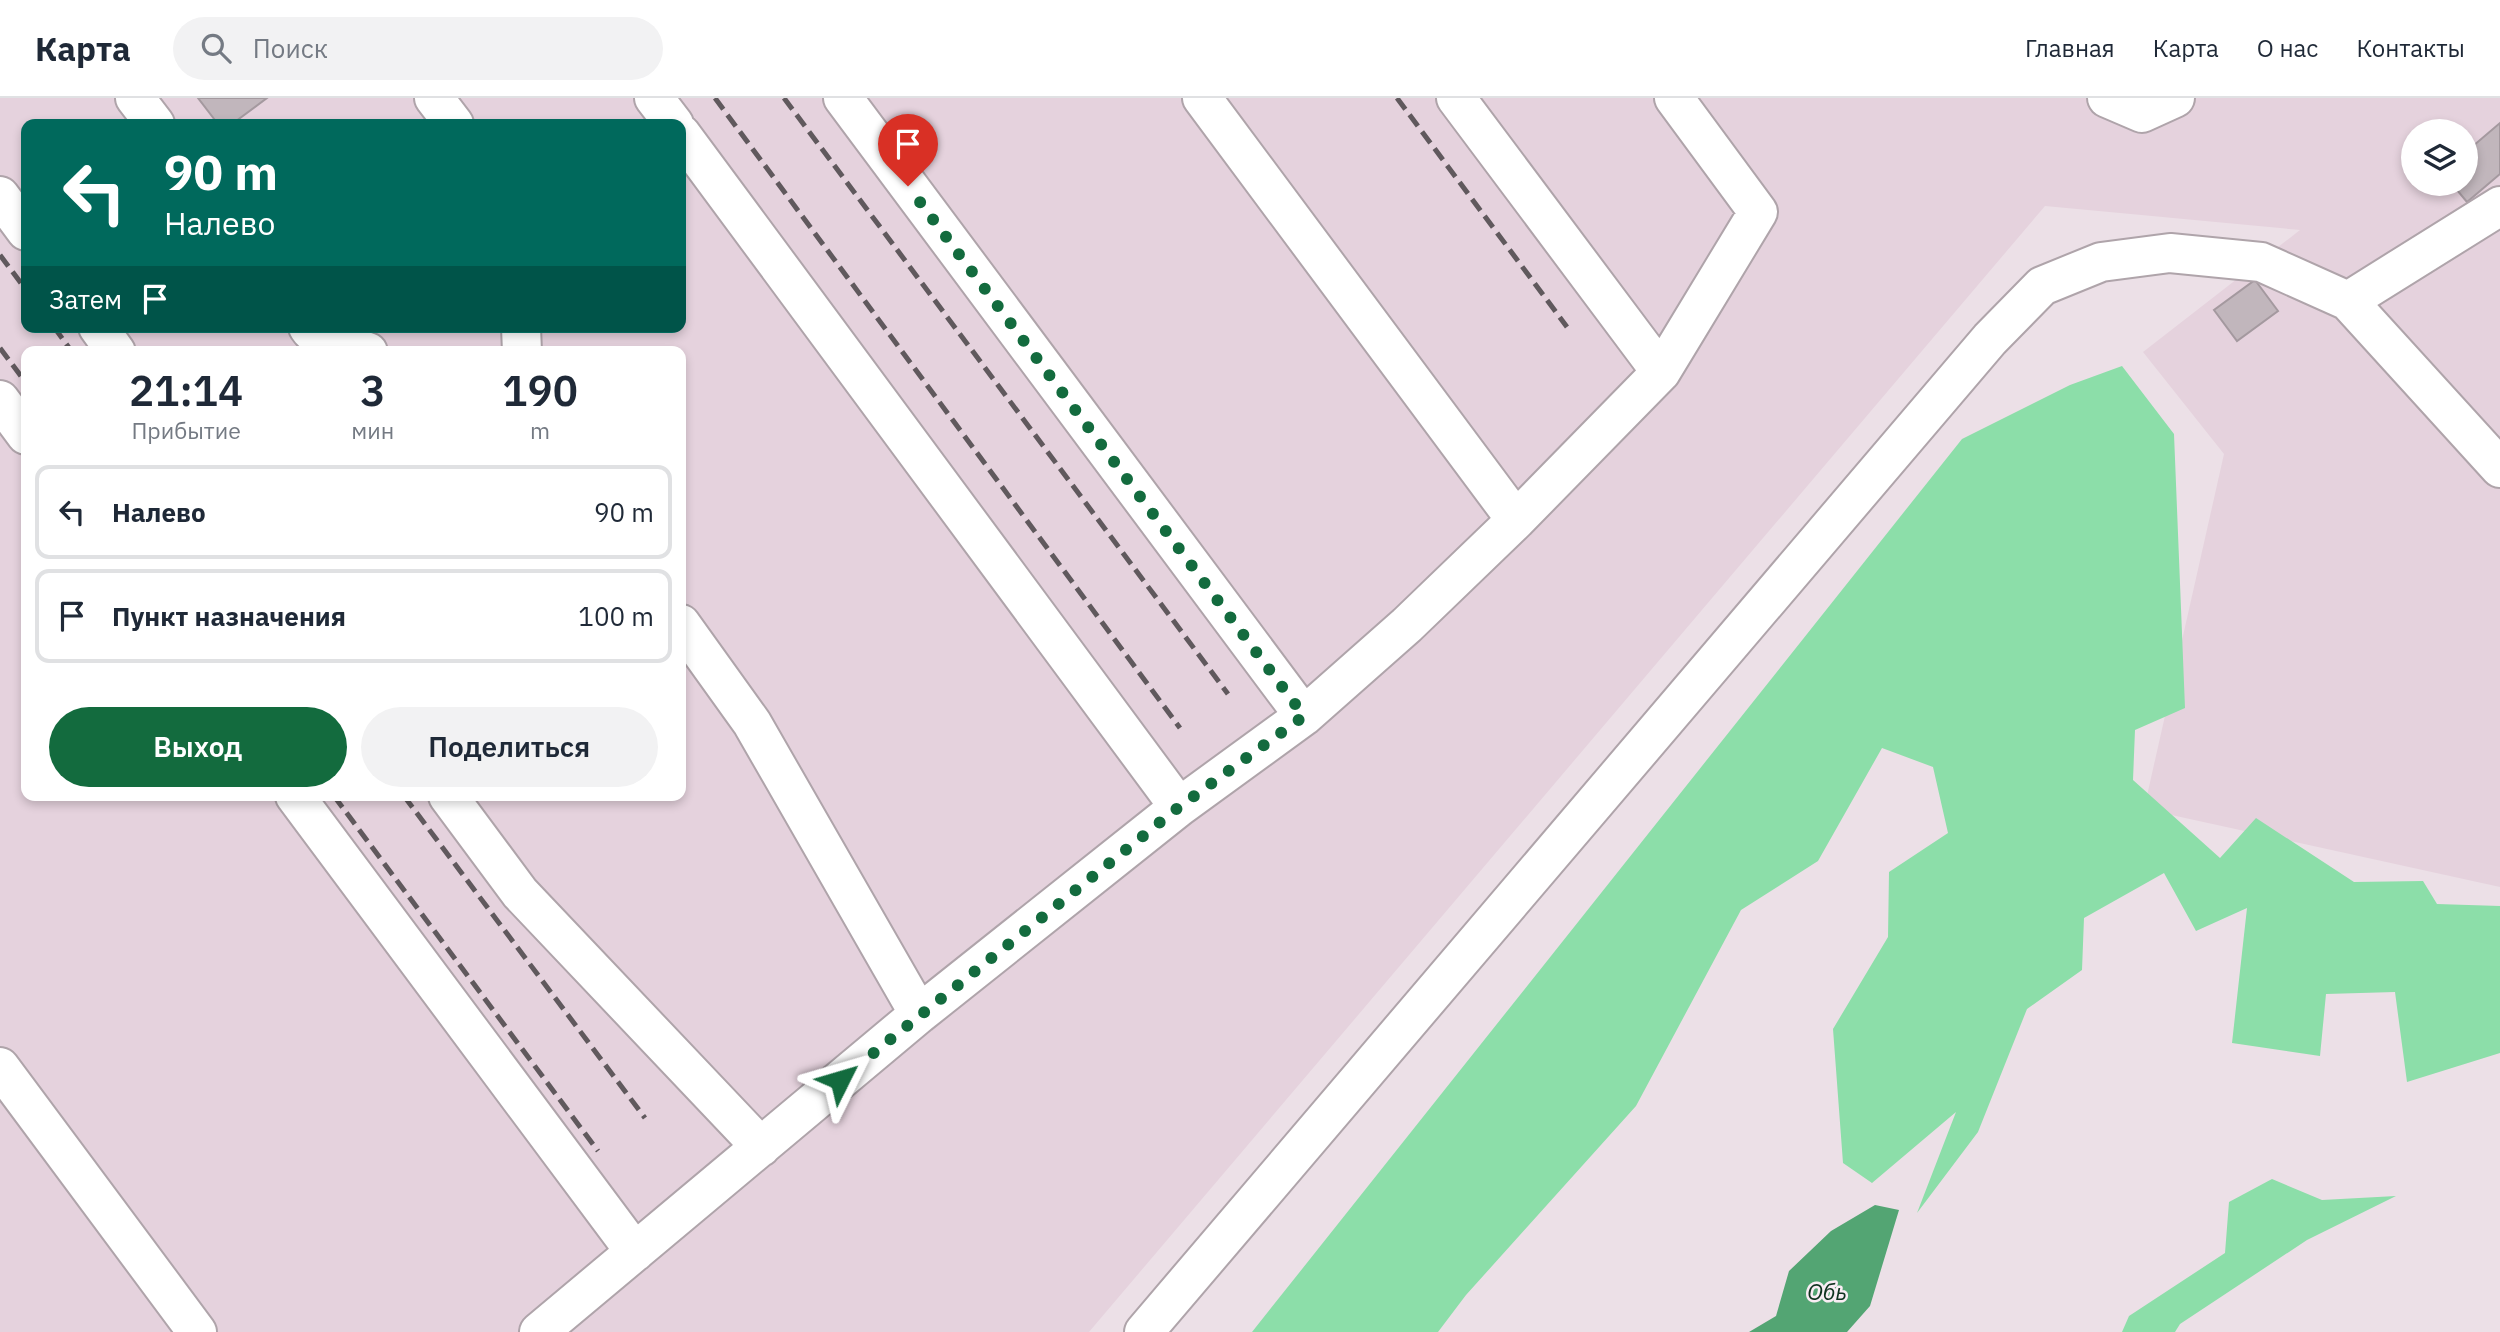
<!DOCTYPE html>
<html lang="ru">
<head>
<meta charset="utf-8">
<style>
  :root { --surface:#fff; --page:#f2f2f3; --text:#1f2937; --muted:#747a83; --line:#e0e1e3; --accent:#136b3e }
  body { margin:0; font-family:"IBM Plex Sans",sans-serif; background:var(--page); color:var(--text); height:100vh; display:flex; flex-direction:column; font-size:26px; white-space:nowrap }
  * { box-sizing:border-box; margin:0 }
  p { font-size:23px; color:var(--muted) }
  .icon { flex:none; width:38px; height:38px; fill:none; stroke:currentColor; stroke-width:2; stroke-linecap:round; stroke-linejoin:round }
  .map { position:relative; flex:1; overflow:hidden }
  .sheet { position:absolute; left:21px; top:248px; width:665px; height:455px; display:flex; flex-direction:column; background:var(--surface); border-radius:14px; box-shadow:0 4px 10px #0003 }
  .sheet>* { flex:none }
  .guide { position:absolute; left:21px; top:21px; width:665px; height:214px; border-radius:14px; box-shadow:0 4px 10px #0003; background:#00695c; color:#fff; overflow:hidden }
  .controls { position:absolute; left:2401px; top:21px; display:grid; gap:14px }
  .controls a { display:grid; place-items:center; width:77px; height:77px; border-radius:50%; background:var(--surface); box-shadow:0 4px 10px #0003; font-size:35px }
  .pin { position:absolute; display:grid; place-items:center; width:60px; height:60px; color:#fff; margin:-72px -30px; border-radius:50% 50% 50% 0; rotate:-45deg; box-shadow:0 0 7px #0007 }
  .pin .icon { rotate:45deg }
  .me { position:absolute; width:77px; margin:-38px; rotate:50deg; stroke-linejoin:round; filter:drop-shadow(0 0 5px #0008) }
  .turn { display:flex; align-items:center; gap:24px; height:147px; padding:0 28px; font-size:32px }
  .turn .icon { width:91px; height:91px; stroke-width:2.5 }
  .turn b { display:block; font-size:49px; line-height:60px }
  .then { display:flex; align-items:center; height:66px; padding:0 28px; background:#0003; gap:14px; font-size:26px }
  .eta { display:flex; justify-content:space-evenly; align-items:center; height:119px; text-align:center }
  .eta b { font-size:42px; font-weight:600; line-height:49px }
  .primary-button { display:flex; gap:14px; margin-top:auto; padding:14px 28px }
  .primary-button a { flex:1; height:80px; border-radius:42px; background:var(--accent); color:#fff; font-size:28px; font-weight:600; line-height:80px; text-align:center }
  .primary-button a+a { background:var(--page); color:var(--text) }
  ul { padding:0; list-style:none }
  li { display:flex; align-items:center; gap:21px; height:94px; margin:0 14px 10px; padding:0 14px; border:4px solid var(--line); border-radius:14px }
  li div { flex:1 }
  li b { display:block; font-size:26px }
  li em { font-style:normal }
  header { display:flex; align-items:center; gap:42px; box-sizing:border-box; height:98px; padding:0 35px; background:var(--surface); border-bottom:2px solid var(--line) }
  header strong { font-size:33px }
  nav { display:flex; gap:38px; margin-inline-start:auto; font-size:24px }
  .search { width:490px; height:63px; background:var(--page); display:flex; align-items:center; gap:18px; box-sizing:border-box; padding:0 24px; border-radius:38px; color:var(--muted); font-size:26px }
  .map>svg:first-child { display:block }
  .built { fill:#e5d2dd; fill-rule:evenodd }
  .green { fill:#8cdea9 }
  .water { fill:#53a573 }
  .building { fill:#c1b6bc; stroke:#a4999f; stroke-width:2 }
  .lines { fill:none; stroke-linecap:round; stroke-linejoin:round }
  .minor-casing { stroke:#afa4aa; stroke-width:42 }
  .minor { stroke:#fff; stroke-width:38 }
  .rail { stroke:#60595d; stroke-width:5; stroke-dasharray:14 7; stroke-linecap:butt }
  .route { stroke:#136b3e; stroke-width:12; stroke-dasharray:0 21.6 }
  .labels { text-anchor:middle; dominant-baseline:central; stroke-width:5; stroke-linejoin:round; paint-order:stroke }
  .water-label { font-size:23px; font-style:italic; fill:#0f321e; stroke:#f9edf4 }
</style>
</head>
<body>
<header>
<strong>Карта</strong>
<div class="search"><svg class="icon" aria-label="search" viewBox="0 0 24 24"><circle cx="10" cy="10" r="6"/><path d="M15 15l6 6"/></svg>Поиск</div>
<nav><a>Главная</a><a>Карта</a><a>О нас</a><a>Контакты</a></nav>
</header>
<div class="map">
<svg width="2500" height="1234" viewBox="0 0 2500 1234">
  <rect width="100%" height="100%" fill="#ece0e7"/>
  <path class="built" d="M 0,0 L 2500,0 L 2500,789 L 2144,711 L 2224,356 L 2143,254 L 2300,132 L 2045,108 L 1089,1234 L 0,1234 ZM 26,26 L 681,26 L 681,229 L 26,229 ZM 2413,33 L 2466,33 L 2466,86 L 2413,86 ZM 26,254 L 681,254 L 681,698 L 26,698 Z"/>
  <path class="green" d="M 2122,268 L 2174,336 L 2185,610 L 2135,632 L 2133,682 L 2220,760 L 2256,720 L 2354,784 L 2423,783 L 2437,806 L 2500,808 L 2500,955 L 2407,984 L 2395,894 L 2326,896 L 2320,958 L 2232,945 L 2247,810 L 2196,833 L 2164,775 L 2084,820 L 2082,872 L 2027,911 L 1978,1034 L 1917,1115 L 1956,1014 L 1872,1085 L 1843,1065 L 1833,931 L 1888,839 L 1889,774 L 1948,735 L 1933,669 L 1882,650 L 1818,763 L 1741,812 L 1636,1008 L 1466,1197 L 1438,1234 L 1252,1234 L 1962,341 L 2070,287 Z
    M 2272,1081 L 2322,1102 L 2396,1098 L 2307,1142 L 2180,1226 L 2175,1234 L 2122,1234 L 2129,1218 L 2225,1155 L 2229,1104 Z"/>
  <path class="water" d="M 1875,1107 L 1899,1112 L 1870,1208 L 1847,1234 L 1749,1234 L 1776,1218 L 1789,1173 L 1831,1133 Z"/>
  <path class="building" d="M 198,0 L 267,0 L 232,26 L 218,26 Z
    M 2500,25 L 2500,76 L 2467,104 L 2452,86 L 2466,86 L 2466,54 Z
    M 2255,182 L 2278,213 L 2237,243 L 2214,212 Z"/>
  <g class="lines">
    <g class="minor-casing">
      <path id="minor" d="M 135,0 L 155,26
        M 434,0 L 454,26
        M 654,0 L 674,26
        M 843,0 L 1304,618
        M 1202,0 L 1516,422
        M 1456,0 L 1661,274
        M 2107,0 L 2142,15 L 2175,0
        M 681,36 L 1179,709
        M 0,98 L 26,133
        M 2348,203 L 2500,108
        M 98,229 L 116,254
        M 308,229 L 311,233 L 368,254
        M 521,229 L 522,254
        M 0,302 L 26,337
        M 681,526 L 752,625 L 919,916
        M 295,698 L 635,1154
        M 448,698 L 520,795 L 761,1049
        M 0,969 L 197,1234
        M 539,1234 L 919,916 L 1179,709 L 1304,618 L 1407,527 L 1516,422 L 1661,274 L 1758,114 L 1674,0
        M 1144,1234 L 1990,241 L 2042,188 L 2101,164 L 2170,155 L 2261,164 L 2348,203 L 2500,370"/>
    </g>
    <use href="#minor" class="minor"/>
    <path class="rail" d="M 715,0 L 1180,630
      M 784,0 L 1228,596
      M 1397,0 L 1567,229
      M 0,157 L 26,192
      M 54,229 L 72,254
      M 0,250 L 26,285
      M 334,698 L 598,1053
      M 404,698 L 645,1020"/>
  </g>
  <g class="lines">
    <path class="route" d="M 840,982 L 1179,709 L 1304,618 L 908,88"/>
  </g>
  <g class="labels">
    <g class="water-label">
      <text x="1827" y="1193">Обь</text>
    </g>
  </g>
</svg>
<div class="controls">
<a><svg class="icon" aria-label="layers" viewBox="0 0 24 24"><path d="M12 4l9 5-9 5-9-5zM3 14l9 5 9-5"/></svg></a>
</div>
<div class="pin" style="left:908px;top:88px;background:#d93025"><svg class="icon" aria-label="arrive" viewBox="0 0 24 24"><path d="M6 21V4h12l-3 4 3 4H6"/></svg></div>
<svg class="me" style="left:840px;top:982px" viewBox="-20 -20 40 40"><path d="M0-17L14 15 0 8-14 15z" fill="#136b3e" stroke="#fff" stroke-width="4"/></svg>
<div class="guide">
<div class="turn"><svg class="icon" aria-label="left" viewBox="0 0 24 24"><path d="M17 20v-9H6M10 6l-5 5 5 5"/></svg><div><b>90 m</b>Налево</div></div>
<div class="then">Затем<svg class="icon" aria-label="arrive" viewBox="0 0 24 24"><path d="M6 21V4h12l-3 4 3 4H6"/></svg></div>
</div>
<section class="sheet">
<div class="eta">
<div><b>21:14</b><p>Прибытие</p></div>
<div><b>3</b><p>мин</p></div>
<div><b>190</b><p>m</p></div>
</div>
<ul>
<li><svg class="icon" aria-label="left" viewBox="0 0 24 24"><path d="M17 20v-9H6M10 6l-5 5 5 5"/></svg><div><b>Налево</b></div><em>90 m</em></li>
<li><svg class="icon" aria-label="arrive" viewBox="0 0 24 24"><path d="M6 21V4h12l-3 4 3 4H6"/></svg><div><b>Пункт назначения</b></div><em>100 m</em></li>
</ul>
<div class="primary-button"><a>Выход</a><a>Поделиться</a></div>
</section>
</div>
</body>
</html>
